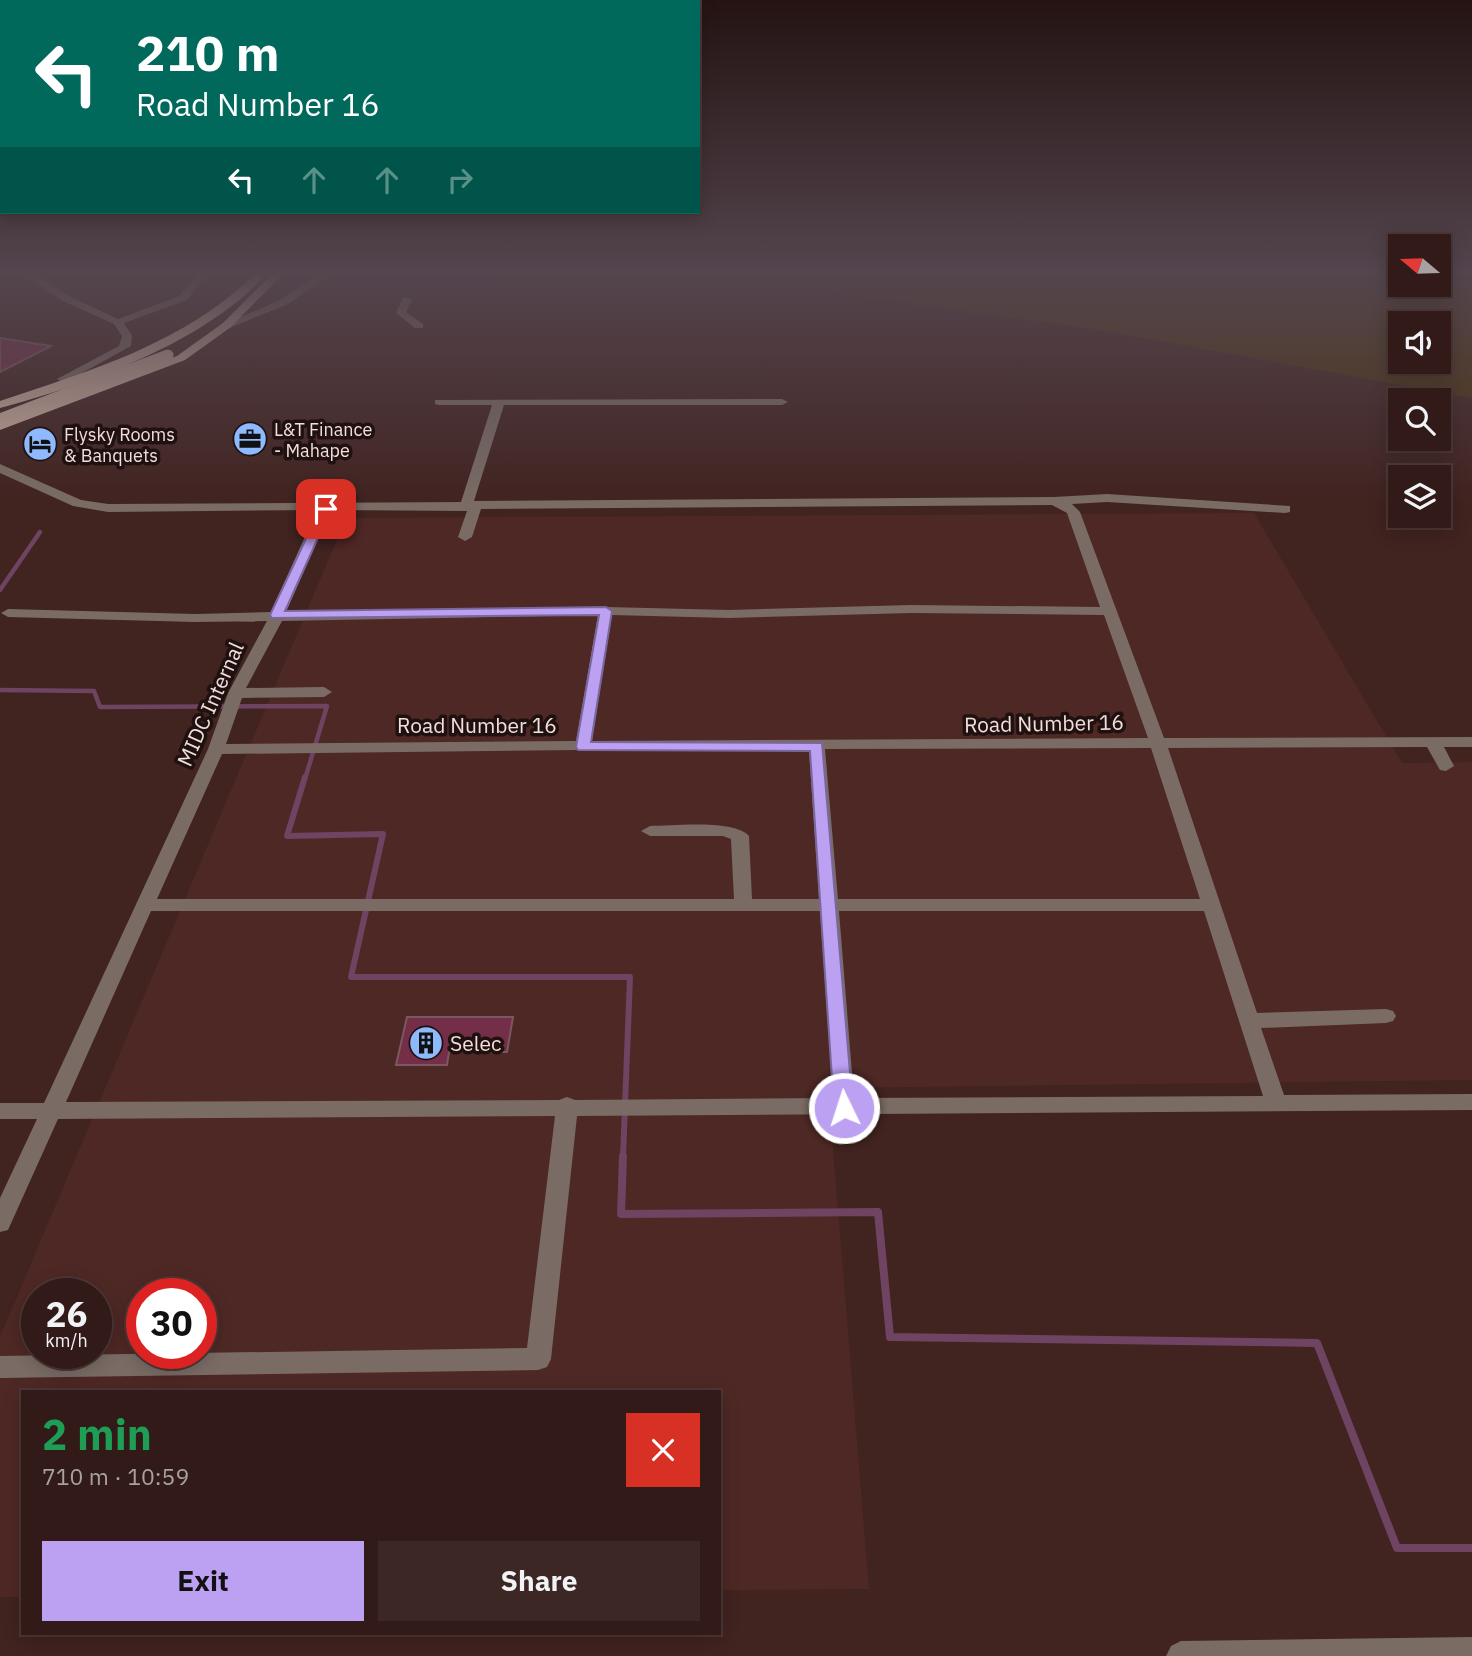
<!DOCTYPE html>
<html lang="en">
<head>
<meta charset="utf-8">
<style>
  :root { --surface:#311a18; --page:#3d2725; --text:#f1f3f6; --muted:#a8a1a2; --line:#4c3837; --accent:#bca0f2 }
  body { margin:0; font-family:"IBM Plex Sans",sans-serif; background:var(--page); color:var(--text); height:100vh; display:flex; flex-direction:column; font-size:26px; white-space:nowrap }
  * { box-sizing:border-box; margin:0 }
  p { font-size:23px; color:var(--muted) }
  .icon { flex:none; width:38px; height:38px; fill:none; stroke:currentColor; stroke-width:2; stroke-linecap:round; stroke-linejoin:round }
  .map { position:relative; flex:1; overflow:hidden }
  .drawer { position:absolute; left:21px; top:1390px; width:700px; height:245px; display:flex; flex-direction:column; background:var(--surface); border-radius:0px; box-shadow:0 4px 18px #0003,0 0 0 2px var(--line) }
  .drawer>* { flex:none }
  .banner { position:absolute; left:0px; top:0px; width:700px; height:214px; box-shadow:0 4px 18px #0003,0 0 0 2px var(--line); background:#00695c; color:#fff; overflow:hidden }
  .needle { width:46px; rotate:289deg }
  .buttons { position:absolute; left:1388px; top:234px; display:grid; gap:14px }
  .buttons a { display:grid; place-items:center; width:63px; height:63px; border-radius:0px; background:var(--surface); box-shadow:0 4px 18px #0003,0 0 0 2px var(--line); font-size:35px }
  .speed { position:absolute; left:21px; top:1278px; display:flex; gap:14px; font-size:35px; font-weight:700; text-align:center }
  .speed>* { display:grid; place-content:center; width:91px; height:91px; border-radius:50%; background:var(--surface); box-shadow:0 4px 18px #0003,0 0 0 2px var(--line); line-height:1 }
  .speed small { font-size:18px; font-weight:400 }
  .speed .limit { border:10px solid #d22; background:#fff; color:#111 }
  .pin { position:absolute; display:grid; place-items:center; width:60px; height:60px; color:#fff; margin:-30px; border-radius:14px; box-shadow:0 4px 10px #0006 }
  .me { position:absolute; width:77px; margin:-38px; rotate:356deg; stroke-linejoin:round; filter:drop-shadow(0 0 5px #0008) }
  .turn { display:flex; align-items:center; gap:24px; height:147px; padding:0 21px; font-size:32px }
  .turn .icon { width:91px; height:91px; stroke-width:2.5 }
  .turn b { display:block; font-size:49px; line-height:60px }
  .lanes { display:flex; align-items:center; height:66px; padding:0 21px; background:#0003; justify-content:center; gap:35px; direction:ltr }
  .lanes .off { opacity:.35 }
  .round { display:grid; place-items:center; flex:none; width:74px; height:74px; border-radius:0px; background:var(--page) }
  .overview { display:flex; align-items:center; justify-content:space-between; height:119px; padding:0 21px }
  h1 { font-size:42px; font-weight:800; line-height:52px; color:#1e9e55 }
  .cta { display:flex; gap:14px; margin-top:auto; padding:14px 21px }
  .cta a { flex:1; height:80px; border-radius:0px; background:var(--accent); color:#111; font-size:28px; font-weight:800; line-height:80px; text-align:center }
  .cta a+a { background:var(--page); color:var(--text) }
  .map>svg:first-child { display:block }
  .built { fill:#4e2825; fill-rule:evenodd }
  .green { fill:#4a330d; fill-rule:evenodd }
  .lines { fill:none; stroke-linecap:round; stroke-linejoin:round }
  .stream-far2 { stroke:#6f4362; stroke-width:4.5 }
  .stream-far1 { stroke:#6f4362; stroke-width:6 }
  .stream { stroke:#6f4362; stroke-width:8 }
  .building { fill:#742e47; stroke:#7a5862; stroke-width:2 }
  .minor { fill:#7a6c65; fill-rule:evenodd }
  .major { fill:#c8ac9c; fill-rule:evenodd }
  .major-bridge { stroke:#c8ac9c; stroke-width:11 }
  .route { fill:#bca0f2; stroke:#7a689d; stroke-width:2 }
  .labels { text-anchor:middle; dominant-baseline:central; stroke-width:7; stroke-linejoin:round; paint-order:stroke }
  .far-poi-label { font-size:18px; fill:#f3dedc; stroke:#1f110f; text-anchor:start }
  .street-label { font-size:21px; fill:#f3dedc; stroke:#1f110f }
  .poi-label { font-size:21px; fill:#f3dedc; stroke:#1f110f; text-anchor:start }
</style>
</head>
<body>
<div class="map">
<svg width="1472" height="1656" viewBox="0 0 1472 1656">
  <rect width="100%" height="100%" fill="#412320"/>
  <path class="built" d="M 1254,513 L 1402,763 L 1472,762 L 1472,1080 L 828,1088 L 869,1589 L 719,1590 L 719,1391 L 23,1391 L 23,1597 L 0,1597 L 0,1337 L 346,518 ZM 37,1293 L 96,1293 L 96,1353 L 37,1353 ZM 142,1293 L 201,1293 L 201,1353 L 142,1353 Z"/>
  <path class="green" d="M 718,273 L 1400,273 L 1400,285 L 1438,285 L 1439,273 L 1472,273 L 1472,398 L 1100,330 L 746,280 ZM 1400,324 L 1438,324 L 1438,362 L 1400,362 Z"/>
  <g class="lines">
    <path class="stream-far2" d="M 0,590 L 40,532
      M 0,690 L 94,691 L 100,707 L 327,706 L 305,779"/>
    <path class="stream-far1" d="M 305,777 L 287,836 L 383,834 L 351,977 L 630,977 L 623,1157"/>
    <path class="stream" d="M 623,1156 L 621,1214 L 878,1212 L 890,1337 L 1317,1343 L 1397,1548 L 1472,1548"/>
  </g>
  <path class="building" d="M 0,338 L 51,346 L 0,372 Z
    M 407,1017 L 513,1017 L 507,1052 L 449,1052 L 447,1065 L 396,1065 Z"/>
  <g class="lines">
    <path class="minor" d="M 21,273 L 33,273 L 71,297 L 118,319 L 179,296 L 199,273 L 209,273 L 187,300 L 124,323 L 132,336 L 131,346 L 71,379 L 89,389 L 91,391 L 85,394 L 57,379 L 119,346 L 122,336 L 114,324 L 63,301 Z
      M 322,273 L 334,273 L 286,305 L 231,327 L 222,325 L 278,301 Z
      M 407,297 L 412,300 L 406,312 L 423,324 L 423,328 L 415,328 L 396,313 L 403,298 Z
      M 435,400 L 782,399 L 788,402 L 782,405 L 504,405 L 474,501 L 1054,497 L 1107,494 L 1290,506 L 1290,512 L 1285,513 L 1107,502 L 1072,504 L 1080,512 L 1164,738 L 1472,737 L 1472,747 L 1444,747 L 1454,766 L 1446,771 L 1440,770 L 1427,747 L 1168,748 L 1257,1013 L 1386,1009 L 1393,1011 L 1396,1016 L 1393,1021 L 1386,1023 L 1261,1028 L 1284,1095 L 1472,1094 L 1472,1110 L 577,1116 L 551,1359 L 547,1367 L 538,1370 L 0,1378 L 0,1356 L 527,1348 L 555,1116 L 58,1119 L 8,1230 L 0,1232 L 0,1198 L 37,1119 L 0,1119 L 0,1103 L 44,1103 L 208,749 L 228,693 L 267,621 L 195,622 L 8,617 L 1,613 L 8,609 L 195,614 L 271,612 L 317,510 L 108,512 L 73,506 L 0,473 L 0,464 L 81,500 L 108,504 L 461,502 L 492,405 L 439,405 L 435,404 ZM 1052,505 L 1067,513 L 1100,607 L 911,605 L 729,610 L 606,607 L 286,612 L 331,510 L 467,511 L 458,537 L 465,541 L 472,537 L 481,509 ZM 911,613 L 1104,615 L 1148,738 L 592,741 L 612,615 L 729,618 ZM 598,615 L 576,741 L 226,744 L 242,698 L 324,697 L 332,692 L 324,687 L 246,688 L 282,621 ZM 1151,748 L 1200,899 L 838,899 L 825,749 ZM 577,750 L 809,750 L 819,899 L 752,899 L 749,836 C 734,819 673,826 650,826 L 641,831 L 650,836 L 723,836 L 731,839 L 734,899 L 157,899 L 222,754 ZM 151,911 L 820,911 L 833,1098 L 575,1100 L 567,1097 L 559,1100 L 66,1102 ZM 839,911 L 1204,911 L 1263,1096 L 854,1098 Z
      M 1472,1637 L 1472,1656 L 1166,1656 L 1171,1646 L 1181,1641 Z"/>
    <path class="major" d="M 256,273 L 267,273 C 207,342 86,385 0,408 L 0,401 C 92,370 185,343 256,273 Z
      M 273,273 L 284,273 L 231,327 L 185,360 L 0,430 L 0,422 L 177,356 L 223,323 Z"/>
    <path class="major-bridge" d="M 0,419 L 168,355"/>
  </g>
  <linearGradient id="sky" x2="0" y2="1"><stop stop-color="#241312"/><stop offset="0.54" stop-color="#54454e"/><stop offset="1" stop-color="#54454e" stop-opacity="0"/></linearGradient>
  <rect width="1472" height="505" fill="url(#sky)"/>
  <path class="route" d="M 326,505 L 331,509 L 285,611 L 606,607 L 612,611 L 591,742 L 822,743 L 853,1108 L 851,1113 L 844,1115 L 837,1113 L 834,1108 L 810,751 L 578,750 L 576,747 L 599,615 L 272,618 L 270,615 L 320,509 Z"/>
  <defs>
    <g id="office-disc" transform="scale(1.75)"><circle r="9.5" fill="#8eb9fd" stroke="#1f110f"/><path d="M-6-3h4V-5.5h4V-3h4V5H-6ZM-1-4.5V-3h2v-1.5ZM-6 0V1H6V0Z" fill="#111"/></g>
    <g id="hotel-disc" transform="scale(1.75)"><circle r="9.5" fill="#8eb9fd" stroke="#1f110f"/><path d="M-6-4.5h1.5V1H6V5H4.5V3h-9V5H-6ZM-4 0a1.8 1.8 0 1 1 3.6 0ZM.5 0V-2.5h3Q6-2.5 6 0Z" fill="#111"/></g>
    <g id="building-disc" transform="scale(1.75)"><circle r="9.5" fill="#8eb9fd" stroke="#1f110f"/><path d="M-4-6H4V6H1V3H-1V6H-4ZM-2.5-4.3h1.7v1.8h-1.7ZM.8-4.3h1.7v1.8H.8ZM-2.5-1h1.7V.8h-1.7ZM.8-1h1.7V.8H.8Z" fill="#111"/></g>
  </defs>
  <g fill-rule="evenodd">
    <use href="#office-disc" x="250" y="439"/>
    <use href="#hotel-disc" x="40" y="444"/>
    <use href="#building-disc" x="426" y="1043"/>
  </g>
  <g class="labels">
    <g class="far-poi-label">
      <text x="274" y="429">L&amp;T Finance<tspan x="274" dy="21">- Mahape</tspan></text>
      <text x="64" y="434">Flysky Rooms<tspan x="64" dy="21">&amp; Banquets</tspan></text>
    </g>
    <g class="street-label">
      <text transform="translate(210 704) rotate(-66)">MIDC Internal</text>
      <text transform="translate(1044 723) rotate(-1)">Road Number 16</text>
      <text x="477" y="725">Road Number 16</text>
    </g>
    <g class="poi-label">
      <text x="450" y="1043">Selec</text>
    </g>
  </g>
</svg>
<div class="buttons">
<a><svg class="needle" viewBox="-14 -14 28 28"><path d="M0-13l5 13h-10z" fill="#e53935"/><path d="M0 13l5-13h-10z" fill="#a8a1a2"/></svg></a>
<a><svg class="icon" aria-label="sound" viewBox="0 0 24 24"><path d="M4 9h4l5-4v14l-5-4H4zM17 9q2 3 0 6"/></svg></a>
<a><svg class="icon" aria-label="search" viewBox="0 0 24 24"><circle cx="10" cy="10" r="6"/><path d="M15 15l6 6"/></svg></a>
<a><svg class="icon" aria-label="layers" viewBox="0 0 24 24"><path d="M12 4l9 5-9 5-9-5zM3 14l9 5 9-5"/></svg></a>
</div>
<div class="speed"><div>26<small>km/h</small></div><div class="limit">30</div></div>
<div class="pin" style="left:326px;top:509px;background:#d93025"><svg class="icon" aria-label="arrive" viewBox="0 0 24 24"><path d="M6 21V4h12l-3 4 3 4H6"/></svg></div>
<svg class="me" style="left:844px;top:1108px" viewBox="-20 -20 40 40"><circle r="17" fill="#bca0f2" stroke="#fff" stroke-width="3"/><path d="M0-11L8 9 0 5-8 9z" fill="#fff"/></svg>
<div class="banner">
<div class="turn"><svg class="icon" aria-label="left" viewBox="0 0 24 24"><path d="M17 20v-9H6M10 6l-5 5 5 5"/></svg><div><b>210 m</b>Road Number 16</div></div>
<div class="lanes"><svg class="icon" aria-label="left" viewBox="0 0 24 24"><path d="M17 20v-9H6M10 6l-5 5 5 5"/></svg><svg class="icon off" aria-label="ahead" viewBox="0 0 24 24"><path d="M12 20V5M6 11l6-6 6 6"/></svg><svg class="icon off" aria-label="ahead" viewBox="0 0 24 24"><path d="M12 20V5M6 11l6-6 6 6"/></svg><svg class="icon off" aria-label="right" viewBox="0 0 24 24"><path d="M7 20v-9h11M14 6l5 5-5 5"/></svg></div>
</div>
<section class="drawer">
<div class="overview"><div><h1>2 min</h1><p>710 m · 10:59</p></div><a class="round" style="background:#d93025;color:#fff"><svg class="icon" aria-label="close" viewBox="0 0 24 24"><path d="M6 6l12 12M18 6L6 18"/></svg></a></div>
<div class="cta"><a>Exit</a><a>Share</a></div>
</section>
</div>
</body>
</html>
